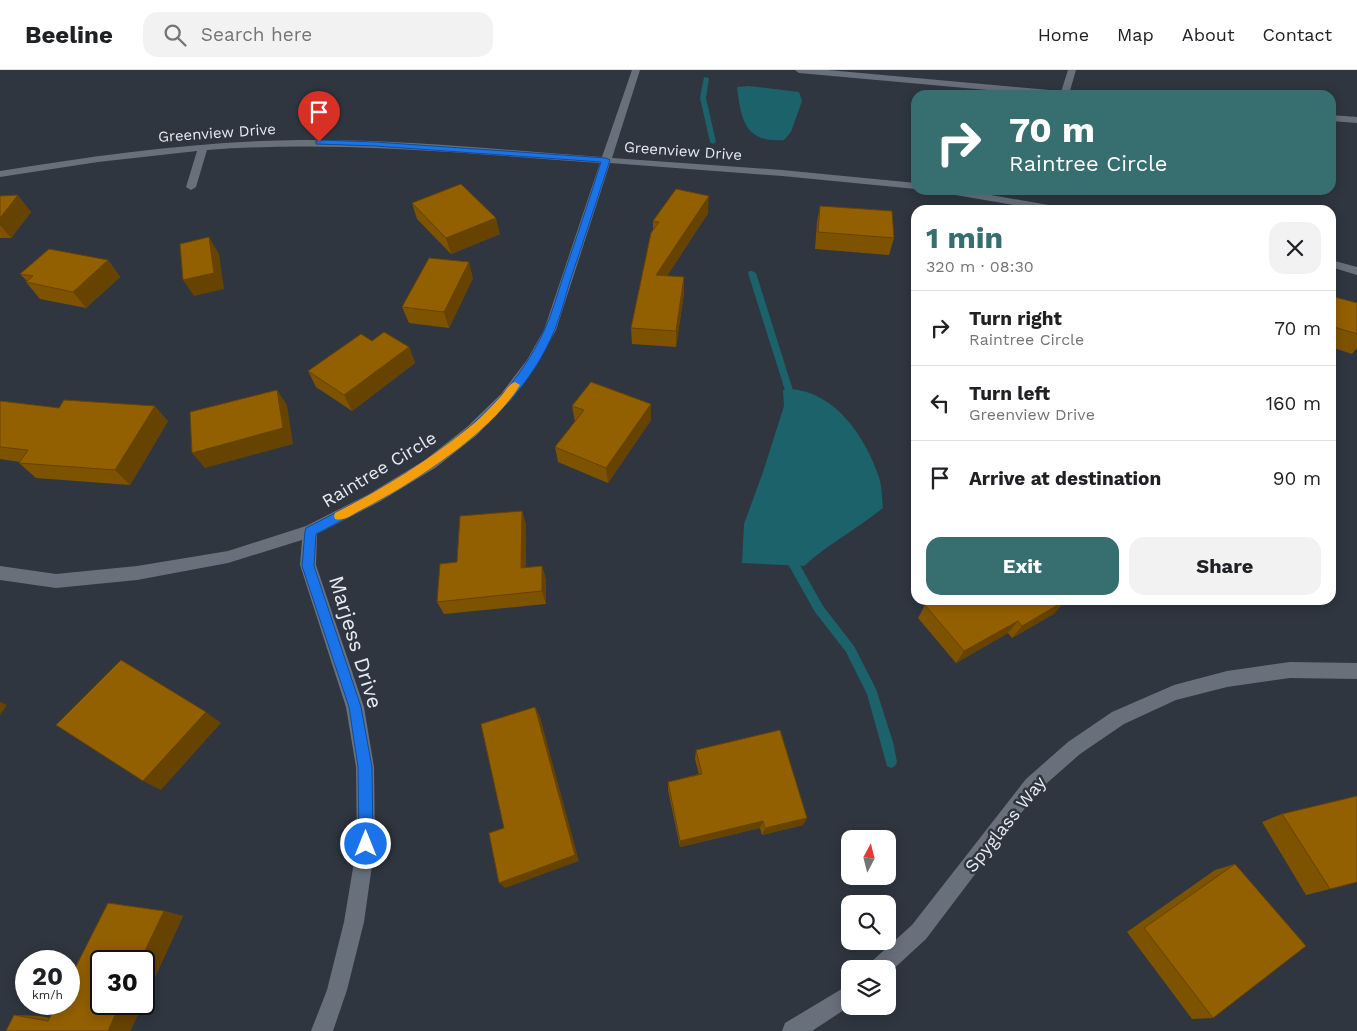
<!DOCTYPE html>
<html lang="en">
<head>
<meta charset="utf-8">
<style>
  :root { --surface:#fff; --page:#f2f2f2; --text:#202124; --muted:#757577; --line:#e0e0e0; --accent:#376e6f }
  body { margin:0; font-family:"Work Sans",sans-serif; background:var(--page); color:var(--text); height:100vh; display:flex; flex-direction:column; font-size:19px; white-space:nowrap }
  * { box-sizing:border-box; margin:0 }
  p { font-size:16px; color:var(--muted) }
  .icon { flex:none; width:28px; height:28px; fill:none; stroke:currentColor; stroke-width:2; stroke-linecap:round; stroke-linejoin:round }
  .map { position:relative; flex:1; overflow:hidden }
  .side { position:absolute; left:911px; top:135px; width:425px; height:400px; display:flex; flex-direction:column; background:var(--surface); border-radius:15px; box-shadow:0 2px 12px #0003 }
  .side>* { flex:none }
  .guide { position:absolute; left:911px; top:20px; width:425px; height:105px; border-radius:15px; box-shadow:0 2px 12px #0003; background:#376e6f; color:#fff; overflow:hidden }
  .needle { width:32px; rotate:7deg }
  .controls { position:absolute; left:841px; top:760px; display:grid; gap:10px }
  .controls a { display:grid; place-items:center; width:55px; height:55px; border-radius:10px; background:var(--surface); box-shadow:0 2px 12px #0003; font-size:25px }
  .speed { position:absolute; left:15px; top:880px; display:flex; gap:10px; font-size:25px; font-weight:700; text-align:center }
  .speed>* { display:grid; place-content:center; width:65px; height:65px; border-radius:50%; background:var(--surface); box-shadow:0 2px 12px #0003; line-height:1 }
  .speed small { font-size:12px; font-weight:400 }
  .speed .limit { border:2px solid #111; border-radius:8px; background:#fff; color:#111 }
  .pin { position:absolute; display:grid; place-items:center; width:42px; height:42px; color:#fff; margin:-51px -21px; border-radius:50% 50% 50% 0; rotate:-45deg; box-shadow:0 0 5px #0007 }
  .pin .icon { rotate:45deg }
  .me { position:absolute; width:55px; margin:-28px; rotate:0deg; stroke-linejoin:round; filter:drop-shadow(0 0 4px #0008) }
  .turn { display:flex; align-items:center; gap:18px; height:105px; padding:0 15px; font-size:22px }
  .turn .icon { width:65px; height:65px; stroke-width:2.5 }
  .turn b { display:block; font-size:35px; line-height:42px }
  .round { display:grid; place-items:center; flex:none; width:52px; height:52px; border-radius:15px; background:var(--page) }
  .overview { display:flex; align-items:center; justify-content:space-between; height:85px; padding:0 15px }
  h1 { font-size:30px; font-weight:700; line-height:38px; color:var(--accent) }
  .action { display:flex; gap:10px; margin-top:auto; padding:10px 15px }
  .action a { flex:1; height:58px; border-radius:15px; background:var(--accent); color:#fff; font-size:20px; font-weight:700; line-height:58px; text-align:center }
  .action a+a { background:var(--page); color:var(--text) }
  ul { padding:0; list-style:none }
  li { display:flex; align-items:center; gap:15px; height:75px; padding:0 15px; border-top:1px solid var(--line) }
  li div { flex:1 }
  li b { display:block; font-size:19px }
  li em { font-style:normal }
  header { display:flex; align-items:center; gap:30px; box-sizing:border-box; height:70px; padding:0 25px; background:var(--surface); border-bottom:1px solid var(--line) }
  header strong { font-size:24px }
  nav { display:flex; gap:28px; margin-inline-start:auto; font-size:18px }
  .search { width:350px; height:45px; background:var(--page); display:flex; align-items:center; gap:12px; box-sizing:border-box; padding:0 18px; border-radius:15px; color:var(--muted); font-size:19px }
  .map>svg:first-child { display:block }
  .water { fill:#1c626a }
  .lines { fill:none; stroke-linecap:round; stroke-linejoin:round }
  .stream { fill:#1c626a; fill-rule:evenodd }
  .minor { fill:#68707c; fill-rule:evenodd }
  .tertiary { fill:#68707c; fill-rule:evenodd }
  .wall { fill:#7e5300 }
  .shaded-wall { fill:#674300 }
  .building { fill:#936000; stroke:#674300 }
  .route { fill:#1a73e8; stroke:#114b97 }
  .slow { fill:#f59e0b }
  .labels { text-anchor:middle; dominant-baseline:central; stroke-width:5; stroke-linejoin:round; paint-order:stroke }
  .far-street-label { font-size:15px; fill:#e6ebf2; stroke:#2f3640 }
  .street-label { font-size:18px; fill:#e6ebf2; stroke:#2f3640 }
  .near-street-label { font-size:21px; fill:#e6ebf2; stroke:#2f3640 }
</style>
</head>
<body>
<header>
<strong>Beeline</strong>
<div class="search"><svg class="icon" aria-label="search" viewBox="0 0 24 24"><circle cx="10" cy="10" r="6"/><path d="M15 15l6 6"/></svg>Search here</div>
<nav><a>Home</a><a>Map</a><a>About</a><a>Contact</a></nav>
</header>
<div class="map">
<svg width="1357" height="961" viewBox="0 0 1357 961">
  <rect width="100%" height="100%" fill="#2f3640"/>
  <path class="water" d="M 749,16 L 799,22 L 802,31 L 791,62 L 784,70 C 745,73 741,50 737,17 Z
    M 790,319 C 836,322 865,367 879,407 C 882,417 882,428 883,438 C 857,459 828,474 804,496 L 742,493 L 744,454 L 763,402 L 784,336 L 783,320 Z"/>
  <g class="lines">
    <path class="stream" d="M 704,7 L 709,8 L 706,28 L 716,72 L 713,74 L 710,72 L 700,28 Z
      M 749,201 L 752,201 L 756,203 L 797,333 L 796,335 L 793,336 L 789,333 L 748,203 Z
      M 788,480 L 792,481 L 823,536 L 854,576 L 876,619 L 893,672 L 897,692 L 895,696 L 891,698 L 887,696 L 867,624 L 846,582 L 815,542 L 784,487 L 783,484 L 784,481 Z"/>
    <path class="minor" d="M 632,0 L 640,0 L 612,88 L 782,100 L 916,113 L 916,119 L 782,106 L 610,93 L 556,260 L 536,296 L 511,330 L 477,365 L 435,398 L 379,432 L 317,464 L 316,495 L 364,637 L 374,697 L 375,774 L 364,852 L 347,920 L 333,961 L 311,961 L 327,920 L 344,852 L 357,774 L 356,697 L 346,637 L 300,495 L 302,470 L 228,493 L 137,510 L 56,518 L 0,510 L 0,496 L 56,504 L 137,496 L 228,481 L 306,456 L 369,424 L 425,390 L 467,357 L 501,324 L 527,290 L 544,260 L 600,93 C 469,84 339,70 207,80 L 196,117 L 191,120 L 186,117 L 197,81 L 98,92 L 0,107 L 0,101 C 99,85 200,71 300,70 C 401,69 502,80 602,87 Z
      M 1068,0 L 1076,0 L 1069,24 L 1060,25 Z
      M 939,120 L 962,120 L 1060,137 L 1065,140 L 1042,140 L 944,123 Z
      M 1331,190 L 1357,197 L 1357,205 L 1331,197 Z
      M 1290,592 L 1357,593 L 1357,609 L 1290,608 L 1227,617 L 1176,630 L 1124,654 L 1080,684 L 1038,721 L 926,869 L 888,904 L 888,899 L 868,899 L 871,892 L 912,855 L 1026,709 L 1068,672 L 1112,642 L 1174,615 L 1227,601 Z
      M 850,914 L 850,936 L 812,961 L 782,961 L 785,953 Z"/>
    <path class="tertiary" d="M 795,0 L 828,0 L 1072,22 L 1077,25 L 1042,25 L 799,3 Z
      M 1331,45 L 1357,47 L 1357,53 L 1331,51 Z"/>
  </g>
  <path class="wall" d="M 0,126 L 31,142 L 11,168 L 0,168 Z
    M 412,133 L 500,164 L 451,184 L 417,149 Z
    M 820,136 L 894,168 L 889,185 L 815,179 L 817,152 Z
    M 708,143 L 667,206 L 684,223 L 676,277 L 632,274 L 631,258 L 653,159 L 653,151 Z
    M 108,190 L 120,207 L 86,238 L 40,229 L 26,212 L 27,211 L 20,204 Z
    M 473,208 L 449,258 L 409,253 L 402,237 Z
    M 1331,226 L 1357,233 L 1357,278 L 1352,284 L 1331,277 Z
    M 372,271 L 409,277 L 415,293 L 352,341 L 316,317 L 308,301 Z
    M 0,331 L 168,351 L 130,415 L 36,408 L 19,393 L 20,392 L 0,389 Z
    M 572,336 L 651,350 L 608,413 L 558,392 L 555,377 L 575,352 Z
    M 522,441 L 526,455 L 526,498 L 542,496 L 546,510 L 546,534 L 444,544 L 437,532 Z
    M 925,535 L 1055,543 L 1012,568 L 1008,563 L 956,593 L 918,548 Z
    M 696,680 L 807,748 L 803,755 L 762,765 L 760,758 L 680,777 L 668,720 L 668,712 L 699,704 L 695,689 Z
    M 1282,744 L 1330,819 L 1306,825 L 1262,752 Z
    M 1235,794 L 1213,948 L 1192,949 L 1127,862 L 1215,800 Z
    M 164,841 L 183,846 L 144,931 L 144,891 L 143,934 L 130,961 L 6,961 L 14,945 L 40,946 L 50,948 Z"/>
  <path class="shaded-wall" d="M 18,125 L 31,142 L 11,168 L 0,155 L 0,148 Z
    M 709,126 L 708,143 L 657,221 L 656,205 Z
    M 496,148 L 500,164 L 451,184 L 446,168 Z
    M 209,167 L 219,184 L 224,219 L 194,226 L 183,210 Z
    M 108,190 L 120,207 L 86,238 L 73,222 Z
    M 469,192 L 473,208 L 449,258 L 444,242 Z
    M 684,207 L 684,223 L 676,277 L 676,261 Z
    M 409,277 L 415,293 L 352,341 L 344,325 Z
    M 277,320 L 287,335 L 293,374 L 205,398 L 192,383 Z
    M 651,334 L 651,350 L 608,413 L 606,398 Z
    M 155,336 L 168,351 L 130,415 L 115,400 Z
    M 522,441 L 526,455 L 526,512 L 521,498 Z
    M 542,496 L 546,510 L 546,534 L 542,521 Z
    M 1066,530 L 1055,543 L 1012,568 L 1022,556 Z
    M 1018,551 L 1008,563 L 956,593 L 964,581 Z
    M 0,632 L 7,635 L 0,645 Z
    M 535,637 L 540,647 L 579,791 L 505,818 L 499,813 Z
    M 206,642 L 221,653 L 161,720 L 143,711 Z
    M 807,748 L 803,755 L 762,765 L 765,758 Z
    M 763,751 L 760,758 L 680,777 L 680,771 Z
    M 164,841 L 183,846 L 144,931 L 144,891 L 140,891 Z
    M 120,934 L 143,934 L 130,961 L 108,961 Z"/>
  <path class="building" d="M 461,114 L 496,148 L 446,168 L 412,133 Z
    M 676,119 L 709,126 L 656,205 L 684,207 L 676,261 L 631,258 L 651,163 L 659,152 L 653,151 Z
    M 18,125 L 0,148 L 0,126 Z
    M 820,136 L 892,141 L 894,168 L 818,162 Z
    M 209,167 L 214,203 L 183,210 L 180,174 Z
    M 49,179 L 108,190 L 73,222 L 26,212 L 33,206 L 20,204 Z
    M 429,188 L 469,192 L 444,242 L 402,237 Z
    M 1331,226 L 1357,233 L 1357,264 L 1331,256 Z
    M 384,262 L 409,277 L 344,325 L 308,301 L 361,264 L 372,271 Z
    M 591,312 L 651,334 L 606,398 L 555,377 L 584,340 L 572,336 Z
    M 277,320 L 283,358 L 192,383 L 190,342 Z
    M 64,330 L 155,336 L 115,400 L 19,393 L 28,380 L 0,377 L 0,331 L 59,338 Z
    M 522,441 L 521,498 L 542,496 L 542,521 L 437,532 L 440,494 L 457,492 L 460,446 Z
    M 934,530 L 1066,530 L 1022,556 L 1018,551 L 964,581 L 925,535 Z
    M 121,590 L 206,642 L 143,711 L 56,655 Z
    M 535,637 L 575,785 L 499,813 L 489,763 L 504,758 L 481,654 Z
    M 780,660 L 807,748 L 765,758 L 763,751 L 680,771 L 668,712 L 702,704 L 696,680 Z
    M 1357,726 L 1357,812 L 1330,819 L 1282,744 Z
    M 1235,794 L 1306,876 L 1213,948 L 1144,858 Z
    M 108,833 L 164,841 L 140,891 L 101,891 L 101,934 L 120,934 L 108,961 L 6,961 L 14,945 L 48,951 L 57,934 L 69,934 L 69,910 Z"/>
  <path class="route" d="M 319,70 L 375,72 L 606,88 L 610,90 C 597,129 585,167 572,205 C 566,223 562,242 555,259 C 514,360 406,417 316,464 L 314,496 L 361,637 L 372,697 L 373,774 L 371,779 L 366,781 L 361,779 L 359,774 L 358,697 L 349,637 L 302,496 L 305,461 L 306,458 C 398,411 498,359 544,261 C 552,244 557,225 563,207 C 576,169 589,131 601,92 L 375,76 L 316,74 L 316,71 Z"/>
  <path class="slow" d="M 515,312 L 520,315 C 490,364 413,413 363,439 C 355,443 344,452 335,449 L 334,446 L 335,443 C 382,419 425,393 466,360 C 479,350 491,337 502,325 C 506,320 509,314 515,312 Z"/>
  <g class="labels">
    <g class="far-street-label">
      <text transform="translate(217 63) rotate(-4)">Greenview Drive</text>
      <text transform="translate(683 81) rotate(4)">Greenview Drive</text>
    </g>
    <g class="street-label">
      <text transform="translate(379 399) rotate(-31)">Raintree Circle</text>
      <text transform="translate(1005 754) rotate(-51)">Spyglass Way</text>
    </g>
    <g class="near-street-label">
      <text transform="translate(356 572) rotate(73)">Marjess Drive</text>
    </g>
  </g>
</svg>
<div class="controls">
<a><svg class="needle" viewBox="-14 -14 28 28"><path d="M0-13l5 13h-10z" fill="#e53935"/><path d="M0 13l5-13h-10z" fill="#757577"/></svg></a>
<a><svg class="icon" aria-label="search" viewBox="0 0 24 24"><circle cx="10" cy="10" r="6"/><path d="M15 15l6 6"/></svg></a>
<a><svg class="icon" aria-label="layers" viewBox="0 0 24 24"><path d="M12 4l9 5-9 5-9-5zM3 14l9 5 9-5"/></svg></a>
</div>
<div class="speed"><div>20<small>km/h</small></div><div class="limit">30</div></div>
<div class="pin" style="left:319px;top:72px;background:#d93025"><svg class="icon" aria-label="arrive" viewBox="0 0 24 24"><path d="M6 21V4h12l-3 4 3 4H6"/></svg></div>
<svg class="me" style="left:366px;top:774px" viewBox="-20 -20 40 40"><circle r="17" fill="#1a73e8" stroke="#fff" stroke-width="3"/><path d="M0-11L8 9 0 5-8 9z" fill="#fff"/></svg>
<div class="guide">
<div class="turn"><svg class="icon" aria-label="right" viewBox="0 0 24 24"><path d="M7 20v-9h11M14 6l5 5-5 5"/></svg><div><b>70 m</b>Raintree Circle</div></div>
</div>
<section class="side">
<div class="overview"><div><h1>1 min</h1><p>320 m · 08:30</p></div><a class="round"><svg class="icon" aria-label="close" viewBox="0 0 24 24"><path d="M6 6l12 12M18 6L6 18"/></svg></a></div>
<ul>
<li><svg class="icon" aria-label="right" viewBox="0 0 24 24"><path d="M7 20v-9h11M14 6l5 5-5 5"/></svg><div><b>Turn right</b><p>Raintree Circle</p></div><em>70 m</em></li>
<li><svg class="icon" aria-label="left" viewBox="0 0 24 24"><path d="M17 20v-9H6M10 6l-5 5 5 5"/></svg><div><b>Turn left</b><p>Greenview Drive</p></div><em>160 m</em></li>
<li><svg class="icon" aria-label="arrive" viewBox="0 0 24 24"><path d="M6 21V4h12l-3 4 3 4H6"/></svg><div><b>Arrive at destination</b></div><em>90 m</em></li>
</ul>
<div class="action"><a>Exit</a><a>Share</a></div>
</section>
</div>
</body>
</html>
